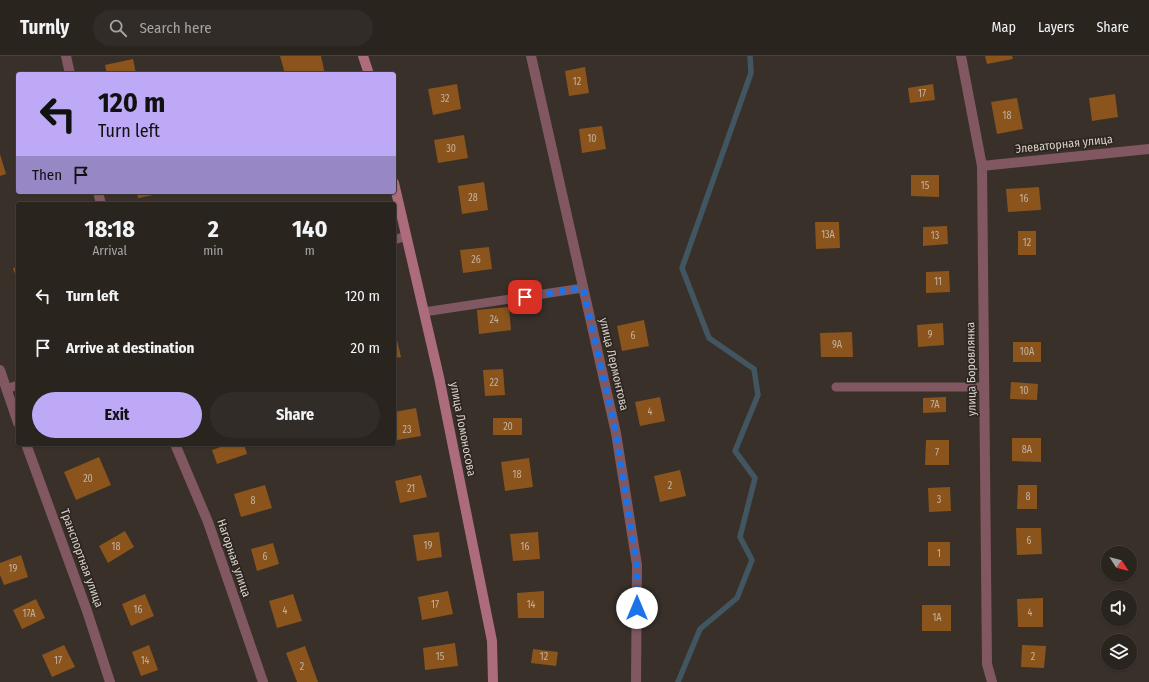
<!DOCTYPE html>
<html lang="en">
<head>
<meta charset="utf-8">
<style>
  :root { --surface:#2a241f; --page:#322c28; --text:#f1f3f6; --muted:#a5a4a4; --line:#46413d; --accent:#bda9f5 }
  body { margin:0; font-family:"Fira Sans Condensed",sans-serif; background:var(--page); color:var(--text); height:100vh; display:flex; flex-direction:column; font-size:15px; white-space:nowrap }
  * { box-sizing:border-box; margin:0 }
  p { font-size:13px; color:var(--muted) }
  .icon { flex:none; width:22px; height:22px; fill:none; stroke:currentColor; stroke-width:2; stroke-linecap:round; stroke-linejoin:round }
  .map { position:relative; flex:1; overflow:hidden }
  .sheet { position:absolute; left:16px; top:146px; width:380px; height:244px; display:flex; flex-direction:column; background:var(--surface); border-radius:4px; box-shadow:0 1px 3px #0004,0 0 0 1px var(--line) }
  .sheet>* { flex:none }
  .hud { position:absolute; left:16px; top:16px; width:380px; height:122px; border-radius:4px; box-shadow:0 1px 3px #0004,0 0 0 1px var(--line); background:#bda9f5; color:#111; overflow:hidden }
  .needle { width:26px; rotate:126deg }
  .buttons { position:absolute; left:1101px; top:490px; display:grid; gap:8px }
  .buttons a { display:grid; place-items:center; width:36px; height:36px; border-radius:50%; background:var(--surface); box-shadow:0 1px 3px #0004,0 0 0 1px var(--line); font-size:20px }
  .pin { position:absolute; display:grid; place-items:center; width:34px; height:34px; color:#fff; margin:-17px; border-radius:8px; box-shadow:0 2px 6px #0006 }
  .me { position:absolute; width:44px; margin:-22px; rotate:0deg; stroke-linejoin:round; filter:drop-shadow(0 0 3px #0008) }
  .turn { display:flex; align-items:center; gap:14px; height:84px; padding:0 16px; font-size:18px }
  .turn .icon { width:52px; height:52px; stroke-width:2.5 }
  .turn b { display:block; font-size:28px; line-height:34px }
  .then { display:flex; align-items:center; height:38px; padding:0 16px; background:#0003; gap:8px; font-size:15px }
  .eta { display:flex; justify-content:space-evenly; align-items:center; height:68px; text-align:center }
  .eta b { font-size:24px; font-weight:700; line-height:28px }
  .cta { display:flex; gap:8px; margin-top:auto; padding:8px 16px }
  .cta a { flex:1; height:46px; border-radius:24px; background:var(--accent); color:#111; font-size:16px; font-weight:700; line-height:46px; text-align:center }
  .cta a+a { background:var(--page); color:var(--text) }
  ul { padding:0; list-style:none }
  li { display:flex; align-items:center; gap:12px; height:52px; padding:0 16px }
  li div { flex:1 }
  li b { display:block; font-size:15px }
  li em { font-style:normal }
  header { display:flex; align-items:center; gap:24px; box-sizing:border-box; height:56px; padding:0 20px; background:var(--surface); border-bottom:1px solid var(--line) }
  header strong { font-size:19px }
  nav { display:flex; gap:22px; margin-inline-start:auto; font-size:14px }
  .search { width:280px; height:36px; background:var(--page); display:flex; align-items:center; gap:10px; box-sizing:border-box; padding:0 14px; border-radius:22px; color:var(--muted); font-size:15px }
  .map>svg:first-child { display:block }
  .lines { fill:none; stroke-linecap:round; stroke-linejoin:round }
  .stream { stroke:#415661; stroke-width:5.5 }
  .building { fill:#8a541c }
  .lane { stroke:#815861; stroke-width:9 }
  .street { stroke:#815861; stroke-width:10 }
  .secondary { stroke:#ad6c7b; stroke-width:10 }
  .route { stroke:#1a73e8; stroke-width:7; stroke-dasharray:0 12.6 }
  .labels { text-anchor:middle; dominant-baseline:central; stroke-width:3.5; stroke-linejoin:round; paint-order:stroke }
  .number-label { font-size:10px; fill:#c3b2a1 }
  .street-label { font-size:12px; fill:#d6d1cd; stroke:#2e261f }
</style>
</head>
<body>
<header>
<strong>Turnly</strong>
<div class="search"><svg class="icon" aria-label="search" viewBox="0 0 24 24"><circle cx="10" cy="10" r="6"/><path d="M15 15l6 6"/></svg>Search here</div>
<nav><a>Map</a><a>Layers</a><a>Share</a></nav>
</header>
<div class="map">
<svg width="1149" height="626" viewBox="0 0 1149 626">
  <rect width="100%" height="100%" fill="#383029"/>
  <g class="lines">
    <path class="stream" d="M 678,626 L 700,573 L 737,542 L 752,504 L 740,481 L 755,422 L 735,395 L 758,339 L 754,313 L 709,282 L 682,212 L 751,17 L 750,0"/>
  </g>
  <path class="building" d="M 280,0 L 321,0 L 325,18 L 285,18 Z
    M 985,0 L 1012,0 L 1013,3 L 987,8 Z
    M 133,3 L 136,18 L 107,18 L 105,9 Z
    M 585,11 L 589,37 L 569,40 L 565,15 Z
    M 457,28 L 461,53 L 433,59 L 428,33 Z
    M 933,28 L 935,44 L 910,47 L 908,32 Z
    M 1115,38 L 1118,61 L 1092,65 L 1089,42 Z
    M 1017,42 L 1023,73 L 997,78 L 991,46 Z
    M 602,70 L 606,93 L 582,97 L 579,73 Z
    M 464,79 L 468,102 L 438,107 L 434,84 Z
    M 0,98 L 6,118 L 0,120 Z
    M 911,119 L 939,119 L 939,141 L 911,140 Z
    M 484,126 L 488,154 L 462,158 L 458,130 Z
    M 1039,131 L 1041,154 L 1008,156 L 1006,133 Z
    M 137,136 L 163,136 L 164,137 L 138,142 Z
    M 815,166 L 839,166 L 840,192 L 816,193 Z
    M 947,170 L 948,188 L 923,190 L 923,171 Z
    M 1018,175 L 1036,175 L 1036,199 L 1018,199 Z
    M 489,191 L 492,213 L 463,217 L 460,194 Z
    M 18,211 L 18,228 L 13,212 Z
    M 949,215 L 950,236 L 926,237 L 926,216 Z
    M 509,251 L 511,274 L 479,278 L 477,254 Z
    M 644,264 L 649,290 L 622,295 L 617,270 Z
    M 943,267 L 944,289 L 918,291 L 917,269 Z
    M 394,271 L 401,301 L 394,302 Z
    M 852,276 L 853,301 L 821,301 L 820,277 Z
    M 1013,286 L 1041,286 L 1041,306 L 1013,306 Z
    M 503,313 L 505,339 L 485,340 L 483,314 Z
    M 1011,326 L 1038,328 L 1037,344 L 1010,343 Z
    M 660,341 L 665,365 L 640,370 L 635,346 Z
    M 946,341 L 946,356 L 923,357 L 923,342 Z
    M 416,352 L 421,380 L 397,384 L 394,356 Z
    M 493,362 L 522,362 L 522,379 L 493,379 Z
    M 1012,382 L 1041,382 L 1041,406 L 1012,405 Z
    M 926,384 L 949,384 L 949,409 L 925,409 Z
    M 229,388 L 244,388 L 247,398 L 217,408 L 212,394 Z
    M 99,401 L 111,429 L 76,444 L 64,416 Z
    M 529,402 L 533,431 L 505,435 L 501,406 Z
    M 680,414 L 686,440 L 660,446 L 654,420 Z
    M 421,419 L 427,441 L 400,447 L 395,425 Z
    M 265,429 L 272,452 L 241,461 L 234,438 Z
    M 1018,429 L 1037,429 L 1037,453 L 1017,453 Z
    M 950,431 L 951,455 L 929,456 L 928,432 Z
    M 1016,472 L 1041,472 L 1042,498 L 1017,499 Z
    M 125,475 L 134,491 L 108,507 L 99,490 Z
    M 439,476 L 442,501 L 417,505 L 413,479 Z
    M 538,476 L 540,503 L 513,505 L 510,478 Z
    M 928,486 L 950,486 L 950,510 L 928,510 Z
    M 273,487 L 279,508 L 257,515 L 251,493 Z
    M 21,499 L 28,521 L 4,529 L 0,519 L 0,507 Z
    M 448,535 L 453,558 L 422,564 L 418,541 Z
    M 544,535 L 544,562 L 518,562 L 517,537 Z
    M 145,538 L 154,560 L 131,570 L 122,548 Z
    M 293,538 L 302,565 L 277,572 L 269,545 Z
    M 1043,542 L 1043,571 L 1018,571 L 1017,543 Z
    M 36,543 L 45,562 L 22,573 L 13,554 Z
    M 922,549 L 951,549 L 951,575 L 922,575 Z
    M 455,587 L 458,610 L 425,614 L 423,592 Z
    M 64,589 L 75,611 L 52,621 L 42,599 Z
    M 149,589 L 158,614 L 141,620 L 132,596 Z
    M 1022,589 L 1046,590 L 1044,612 L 1021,611 Z
    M 305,590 L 318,626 L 297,626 L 286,597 Z
    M 533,593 L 558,596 L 556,610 L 531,607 Z"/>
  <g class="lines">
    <path class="lane" d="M 394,184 L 406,180
      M 424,256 L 583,232
      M 836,331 L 984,331
      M 6,333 L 18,329"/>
    <path class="street" d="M 66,0 L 70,18
      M 531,0 L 616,377 L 637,509 L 636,626
      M 961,0 L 982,110 L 987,608 L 992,626
      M 982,110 L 1149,93
      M 98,136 L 101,148
      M 0,314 L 18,367
      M 26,388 L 87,555 L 110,626
      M 175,388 L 208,466 L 263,626"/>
    <path class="secondary" d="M 363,0 L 369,18
      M 394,127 L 439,321 L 492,585 L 493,626"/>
  </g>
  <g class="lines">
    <path class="route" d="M 525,241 L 583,232 L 616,377 L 637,509 L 637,552"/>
  </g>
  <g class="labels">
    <g class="number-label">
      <text x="577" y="26">12</text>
      <text x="922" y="38">17</text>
      <text x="445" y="43">32</text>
      <text x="1007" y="60">18</text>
      <text x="592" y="83">10</text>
      <text x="451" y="93">30</text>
      <text x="925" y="130">15</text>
      <text x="473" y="142">28</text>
      <text x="1024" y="143">16</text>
      <text x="828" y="179">13А</text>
      <text x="935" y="180">13</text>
      <text x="1027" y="187">12</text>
      <text x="476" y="204">26</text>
      <text x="938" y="226">11</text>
      <text x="494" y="264">24</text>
      <text x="930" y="279">9</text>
      <text x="633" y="280">6</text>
      <text x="837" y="289">9А</text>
      <text x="1027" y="296">10А</text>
      <text x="494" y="327">22</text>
      <text x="1024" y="335">10</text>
      <text x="935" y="349">7А</text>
      <text x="650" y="356">4</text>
      <text x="508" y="371">20</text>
      <text x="407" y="374">23</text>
      <text x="1027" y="394">8А</text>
      <text x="937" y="397">7</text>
      <text x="517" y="419">18</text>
      <text x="88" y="423">20</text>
      <text x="670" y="430">2</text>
      <text x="411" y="433">21</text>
      <text x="1028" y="441">8</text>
      <text x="939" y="444">3</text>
      <text x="253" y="445">8</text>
      <text x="1029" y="485">6</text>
      <text x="428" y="490">19</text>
      <text x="116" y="491">18</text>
      <text x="525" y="491">16</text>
      <text x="939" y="498">1</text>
      <text x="265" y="501">6</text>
      <text x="13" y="513">19</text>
      <text x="435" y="549">17</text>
      <text x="531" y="549">14</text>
      <text x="138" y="554">16</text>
      <text x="285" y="555">4</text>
      <text x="1030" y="557">4</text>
      <text x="29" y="558">17А</text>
      <text x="937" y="562">1А</text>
      <text x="440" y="601">15</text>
      <text x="544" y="601">12</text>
      <text x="1033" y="601">2</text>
      <text x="58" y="605">17</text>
      <text x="145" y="605">14</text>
      <text x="302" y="611">2</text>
    </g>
    <g class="street-label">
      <text transform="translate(1064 88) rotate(-6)">Элеваторная улица</text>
      <text transform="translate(614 308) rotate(77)">улица Лермонтова</text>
      <text transform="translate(971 313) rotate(-91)">улица Боровлянка</text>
      <text transform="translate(463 373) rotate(79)">улица Ломоносова</text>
      <text transform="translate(82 502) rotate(70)">Транспортная улица</text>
      <text transform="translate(234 502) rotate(71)">Нагорная улица</text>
    </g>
  </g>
</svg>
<div class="buttons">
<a><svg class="needle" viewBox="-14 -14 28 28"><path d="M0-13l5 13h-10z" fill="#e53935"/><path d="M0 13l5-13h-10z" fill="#a5a4a4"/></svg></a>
<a><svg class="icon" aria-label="sound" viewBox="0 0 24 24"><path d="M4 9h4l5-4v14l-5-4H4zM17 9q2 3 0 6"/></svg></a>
<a><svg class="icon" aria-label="layers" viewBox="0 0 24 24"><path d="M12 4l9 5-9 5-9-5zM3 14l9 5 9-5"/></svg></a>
</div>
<div class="pin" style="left:525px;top:241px;background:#d93025"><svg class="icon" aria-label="arrive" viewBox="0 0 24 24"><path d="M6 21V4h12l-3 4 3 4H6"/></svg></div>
<svg class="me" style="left:637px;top:552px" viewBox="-20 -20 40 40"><circle r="19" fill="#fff"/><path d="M0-13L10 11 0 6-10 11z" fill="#1a73e8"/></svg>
<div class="hud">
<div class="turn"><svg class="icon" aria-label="left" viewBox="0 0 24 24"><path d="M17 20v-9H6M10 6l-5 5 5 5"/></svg><div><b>120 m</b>Turn left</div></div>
<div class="then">Then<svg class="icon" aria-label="arrive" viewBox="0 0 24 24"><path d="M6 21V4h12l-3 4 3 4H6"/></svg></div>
</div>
<section class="sheet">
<div class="eta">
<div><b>18:18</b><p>Arrival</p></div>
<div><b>2</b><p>min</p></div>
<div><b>140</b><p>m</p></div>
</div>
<ul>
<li><svg class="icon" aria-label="left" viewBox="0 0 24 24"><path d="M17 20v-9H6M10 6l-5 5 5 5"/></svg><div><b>Turn left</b></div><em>120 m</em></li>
<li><svg class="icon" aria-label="arrive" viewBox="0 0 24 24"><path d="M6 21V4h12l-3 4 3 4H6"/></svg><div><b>Arrive at destination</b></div><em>20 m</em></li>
</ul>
<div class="cta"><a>Exit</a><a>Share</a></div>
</section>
</div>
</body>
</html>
